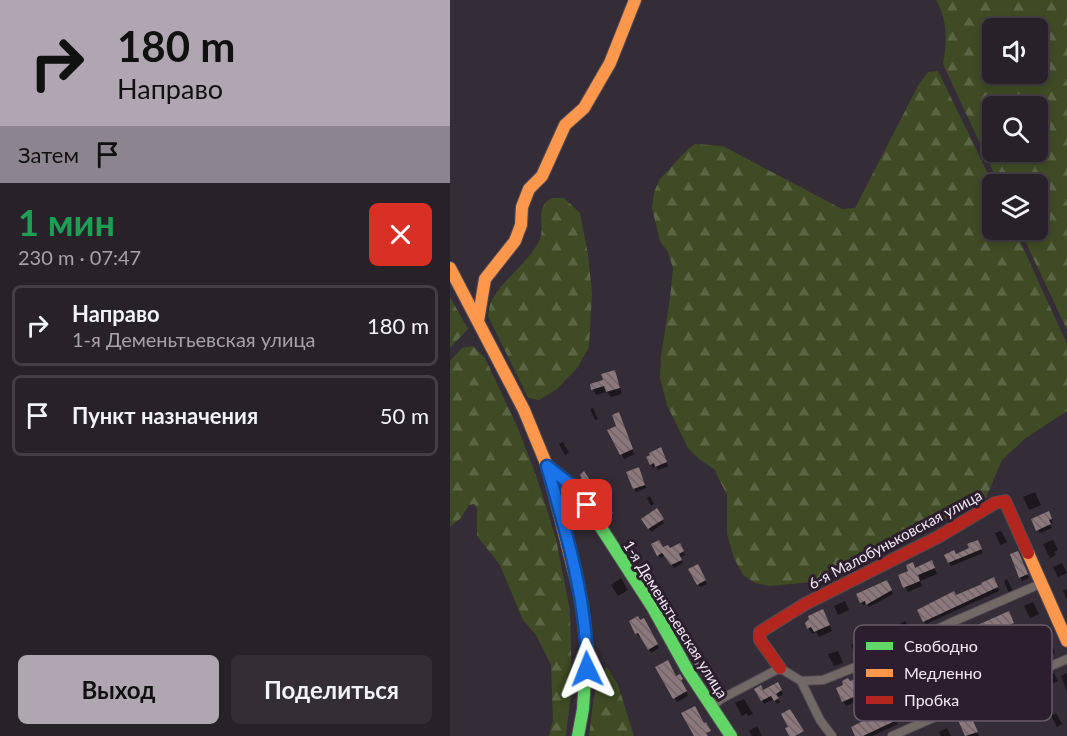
<!DOCTYPE html>
<html lang="ru">
<head>
<meta charset="utf-8">
<style>
  :root { --surface:#272128; --page:#332e34; --text:#f1f3f6; --muted:#a4a3a8; --line:#433e45; --accent:#b0a6b2 }
  body { margin:0; font-family:Lato,sans-serif; background:var(--page); color:var(--text); height:100vh; display:flex; flex-direction:column; font-size:22px; white-space:nowrap }
  * { box-sizing:border-box; margin:0 }
  p { font-size:20px; color:var(--muted) }
  .icon { flex:none; width:33px; height:33px; fill:none; stroke:currentColor; stroke-width:2; stroke-linecap:round; stroke-linejoin:round }
  .map { position:relative; flex:1; overflow:hidden }
  .drawer { display:flex; flex-direction:column; background:var(--surface); width:450px }
  .drawer>* { flex:none }
  .guide { background:#b0a6b2; color:#111; overflow:hidden }
  .controls { position:absolute; left:532px; top:18px; display:grid; gap:12px }
  .controls a { display:grid; place-items:center; width:66px; height:66px; border-radius:9px; background:var(--surface); box-shadow:0 3px 9px #0003,0 0 0 2px var(--line); font-size:30px }
  .pin { position:absolute; display:grid; place-items:center; width:51px; height:51px; color:#fff; margin:-26px; border-radius:12px; box-shadow:0 3px 9px #0006 }
  .me { position:absolute; width:66px; margin:-33px; rotate:358deg; stroke-linejoin:round; filter:drop-shadow(0 0 4px #0008) }
  .turn { display:flex; align-items:center; gap:21px; height:126px; padding:0 18px; font-size:27px }
  .turn .icon { width:78px; height:78px; stroke-width:2.5 }
  .turn b { display:block; font-size:42px; line-height:51px }
  .then { display:flex; align-items:center; height:57px; padding:0 18px; background:#0003; gap:12px; font-size:22px }
  .round { display:grid; place-items:center; flex:none; width:63px; height:63px; border-radius:9px; background:var(--page) }
  .head { display:flex; align-items:center; justify-content:space-between; height:102px; padding:0 18px }
  h1 { font-size:36px; font-weight:700; line-height:45px; color:#1e9e55 }
  .cta { display:flex; gap:12px; margin-top:auto; padding:12px 18px }
  .cta a { flex:1; height:69px; border-radius:9px; background:var(--accent); color:#111; font-size:24px; font-weight:700; line-height:69px; text-align:center }
  .cta a+a { background:var(--page); color:var(--text) }
  ul { padding:0; list-style:none }
  li { display:flex; align-items:center; gap:18px; height:81px; margin:0 12px 9px; padding:0 6px; border:3px solid var(--line); border-radius:9px }
  li div { flex:1 }
  li b { display:block; font-size:22px }
  li em { font-style:normal }
  main { display:flex; flex:1; min-height:0 }
  .map>svg:first-child { display:block }
  .forest { fill:url(#forest-firs); fill-rule:evenodd }
  .shadow { fill:#0007 }
  .building { fill:url(#building-back-hatch) }
  .lines { fill:none; stroke-linecap:round; stroke-linejoin:round }
  .street-casing { stroke:#524b54; stroke-width:10 }
  .fast-casing { stroke:#524b54; stroke-width:14 }
  .slow-casing { stroke:#524b54; stroke-width:14 }
  .jam-casing { stroke:#524b54; stroke-width:14 }
  .street { stroke:#726866; stroke-width:8 }
  .fast { stroke:#63d668; stroke-width:12 }
  .slow { stroke:#ff974d; stroke-width:12 }
  .jam { stroke:#b3261e; stroke-width:12 }
  .route-casing { stroke:#114b97; stroke-width:15 }
  .route { stroke:#1a73e8; stroke-width:10 }
  .labels { text-anchor:middle; dominant-baseline:central; stroke-width:6; stroke-linejoin:round; paint-order:stroke }
  .street-label { font-size:15px; fill:#f3e8f4; stroke:#2d1e2f }
  .key { fill:#2d1e2f; stroke:#685b6a; stroke-width:1.5 }
  .key-label { font-size:16px; fill:#f3e8f4 }
</style>
</head>
<body>
<main>
<section class="drawer">
<div class="guide">
<div class="turn"><svg class="icon" aria-label="right" viewBox="0 0 24 24"><path d="M7 20v-9h11M14 6l5 5-5 5"/></svg><div><b>180 m</b>Направо</div></div>
<div class="then">Затем<svg class="icon" aria-label="arrive" viewBox="0 0 24 24"><path d="M6 21V4h12l-3 4 3 4H6"/></svg></div>
</div>
<div class="head"><div><h1>1 мин</h1><p>230 m · 07:47</p></div><a class="round" style="background:#d93025;color:#fff"><svg class="icon" aria-label="close" viewBox="0 0 24 24"><path d="M6 6l12 12M18 6L6 18"/></svg></a></div>
<ul>
<li><svg class="icon" aria-label="right" viewBox="0 0 24 24"><path d="M7 20v-9h11M14 6l5 5-5 5"/></svg><div><b>Направо</b><p>1-я Деменьтьевская улица</p></div><em>180 m</em></li>
<li><svg class="icon" aria-label="arrive" viewBox="0 0 24 24"><path d="M6 21V4h12l-3 4 3 4H6"/></svg><div><b>Пункт назначения</b></div><em>50 m</em></li>
</ul>
<div class="cta"><a>Выход</a><a>Поделиться</a></div>
</section>
<div class="map">
<svg width="617" height="736" viewBox="0 0 617 736">
  <defs>
    <pattern id="forest-firs" width="22" height="20" patternUnits="userSpaceOnUse" patternTransform="scale(1.5)"><rect width="22" height="20" fill="#3f4b24"/><path d="M5 1l3.5 6h-7zM16 11l3.5 6h-7z" fill="#5b6544"/></pattern>
    <pattern id="building-back-hatch" width="6" height="6" patternUnits="userSpaceOnUse" patternTransform="scale(1.5)"><rect width="6" height="6" fill="#8b787c"/><path d="M-1 5l2 2M0 0l6 6M5-1l2 2" fill="none" stroke="#716468"/></pattern>
  </defs>
  <rect width="100%" height="100%" fill="#342c36"/>
  <path class="forest" d="M 486,0 L 617,0 L 617,330 L 570,230 L 588,230 L 588,184 L 549,184 L 493,64 C 497,42 498,20 486,0 ZM 588,28 L 588,74 L 543,74 L 543,28 ZM 588,106 L 588,152 L 543,152 L 543,106 Z
    M 488,71 L 543,184 L 543,230 L 565,230 L 617,344 L 617,411 L 576,438 L 552,460 L 536,498 L 475,529 L 389,571 L 361,582 L 320,586 L 305,583 L 293,575 L 284,558 L 277,534 L 277,495 L 264,469 L 249,459 L 238,448 L 217,405 L 210,378 L 211,356 L 220,298 L 223,268 L 218,252 L 210,241 L 202,208 L 204,192 L 210,179 L 237,150 L 245,144 L 273,146 L 392,209 L 405,208 L 469,84 L 478,72 Z
    M 102,198 L 114,198 L 130,213 L 138,254 L 142,293 L 139,347 L 128,367 L 107,389 L 89,400 L 78,398 L 38,316 C 39,312 39,306 41,302 C 50,282 77,264 88,243 C 98,226 82,208 102,198 Z
    M 0,297 L 18,329 L 0,348 Z
    M 23,346 L 35,358 L 67,426 L 87,478 L 106,539 L 120,611 L 122,685 L 116,736 L 99,736 L 103,721 L 101,665 L 86,635 L 73,620 L 50,565 L 27,536 L 27,509 L 24,504 L 19,505 L 11,518 L 0,527 L 0,361 L 12,348 Z
    M 157,667 L 168,685 L 184,736 L 139,736 C 142,719 143,677 157,667 Z"/>
  <path class="shadow" d="M 167,378 L 172,394 L 161,397 L 157,392 L 146,395 L 143,389 Z
    M 143,408 L 148,419 L 145,420 L 140,409 Z
    M 171,419 L 184,454 L 174,459 L 159,431 L 168,427 Z
    M 113,442 L 119,453 L 115,455 L 109,444 Z
    M 212,453 L 218,466 L 208,470 L 206,466 L 203,468 L 198,458 Z
    M 190,472 L 196,488 L 186,492 L 184,488 Z
    M 130,481 L 161,514 L 163,517 L 158,521 Z
    M 585,492 L 591,505 L 579,510 L 573,497 Z
    M 200,496 L 204,504 L 201,506 L 197,498 Z
    M 206,510 L 214,523 L 201,532 L 193,519 Z
    M 598,513 L 603,523 L 600,524 L 602,528 L 590,533 L 588,530 Z
    M 551,531 L 557,542 L 550,545 L 545,533 Z
    M 603,540 L 608,550 L 604,552 L 606,555 L 600,558 L 593,544 Z
    M 527,542 L 533,553 L 501,566 L 496,556 L 505,555 L 521,548 Z
    M 203,544 L 213,549 L 219,550 L 229,545 L 235,555 L 230,557 L 233,563 L 224,568 L 215,556 L 210,558 Z
    M 569,556 L 579,578 L 572,581 L 570,577 Z
    M 612,563 L 617,573 L 608,577 L 603,567 Z
    M 247,566 L 257,584 L 250,587 L 240,569 Z
    M 484,567 L 487,574 L 470,581 L 472,586 L 458,592 L 455,587 L 465,569 Z
    M 171,578 L 178,590 L 168,596 L 161,585 Z
    M 557,579 L 563,591 L 559,593 L 554,581 Z
    M 437,582 L 443,594 L 419,607 L 417,604 L 413,605 L 411,602 Z
    M 545,582 L 549,591 L 476,624 L 469,610 Z
    M 205,583 L 211,593 L 206,596 L 200,586 Z
    M 617,589 L 617,599 L 613,591 Z
    M 395,601 L 399,610 L 388,615 L 384,606 Z
    M 583,602 L 589,614 L 580,618 L 574,606 Z
    M 376,616 L 382,631 L 369,637 L 366,632 L 362,634 L 356,623 L 360,619 Z
    M 561,617 L 565,627 L 556,631 L 555,628 L 512,645 L 507,636 Z
    M 194,620 L 209,648 L 201,653 L 191,636 L 189,637 L 181,622 L 190,622 Z
    M 455,621 L 461,631 L 453,635 L 448,625 Z
    M 222,623 L 249,667 L 254,664 L 261,676 L 255,679 Z
    M 599,639 L 605,653 L 596,656 L 589,643 Z
    M 410,641 L 416,652 L 406,656 L 401,645 Z
    M 388,651 L 393,663 L 384,666 L 378,654 Z
    M 208,668 L 226,678 L 229,676 L 238,696 L 227,702 Z
    M 604,673 L 608,681 L 601,684 L 597,676 Z
    M 617,673 L 617,691 L 611,676 Z
    M 424,678 L 428,688 L 406,697 L 408,701 L 396,706 L 393,701 L 395,686 Z
    M 327,684 L 333,694 L 327,698 L 330,702 L 327,704 L 324,699 L 314,704 L 306,689 L 313,692 Z
    M 294,699 L 303,714 L 298,716 L 297,713 L 292,716 L 285,703 Z
    M 442,713 L 448,724 L 422,736 L 407,736 L 418,724 Z
    M 606,713 L 612,724 L 607,727 L 601,716 Z
    M 510,720 L 522,722 L 529,736 L 517,736 Z
    M 307,726 L 312,736 L 302,736 L 299,731 Z
    M 497,728 L 501,736 L 491,736 L 489,732 Z"/>
  <path class="building" d="M 165,370 L 170,388 L 156,392 L 154,386 L 141,390 L 140,384 L 153,380 L 151,374 Z
    M 169,412 L 183,449 L 170,455 L 157,430 L 166,426 L 162,415 Z
    M 211,447 L 217,462 L 205,467 L 204,463 L 200,465 L 196,457 L 200,455 L 199,453 Z
    M 189,467 L 195,485 L 183,489 L 176,472 Z
    M 134,471 L 154,502 L 163,513 L 155,519 L 128,480 L 132,478 L 130,475 Z
    M 207,508 L 214,519 L 198,529 L 191,519 Z
    M 599,511 L 602,519 L 599,520 L 601,524 L 586,531 L 581,519 Z
    M 209,540 L 213,547 L 218,545 L 220,548 L 230,543 L 234,551 L 229,554 L 232,560 L 221,565 L 212,553 L 207,556 L 201,544 Z
    M 528,540 L 532,549 L 498,563 L 494,555 L 504,550 L 506,554 L 519,548 L 517,544 Z
    M 568,551 L 578,574 L 569,578 L 560,554 Z
    M 482,560 L 485,568 L 468,575 L 470,581 L 453,588 L 448,575 L 458,571 L 456,565 L 463,562 L 465,568 Z
    M 248,564 L 256,580 L 247,585 L 238,569 Z
    M 544,577 L 548,587 L 473,622 L 467,610 L 504,591 L 506,595 L 532,584 L 531,583 Z
    M 437,580 L 442,590 L 416,605 L 415,601 L 410,603 L 406,594 Z
    M 373,609 L 380,625 L 364,632 L 361,627 L 357,629 L 355,623 L 359,619 L 358,616 Z
    M 559,611 L 564,623 L 553,628 L 552,625 L 509,643 L 505,635 Z
    M 188,616 L 190,620 L 194,618 L 208,644 L 198,650 L 188,633 L 185,634 L 179,621 Z
    M 226,619 L 250,665 L 254,662 L 260,672 L 252,677 L 220,622 Z
    M 218,660 L 226,676 L 230,674 L 233,679 L 231,680 L 237,691 L 223,699 L 205,667 Z
    M 422,672 L 426,683 L 404,692 L 406,696 L 392,702 L 386,688 L 393,685 L 392,681 L 398,678 L 400,681 Z
    M 328,682 L 332,690 L 326,694 L 329,698 L 324,701 L 321,696 L 311,701 L 304,689 L 311,685 L 313,690 Z
    M 245,706 L 254,723 L 256,722 L 261,731 L 256,733 L 258,736 L 244,736 L 231,713 Z
    M 340,709 L 354,731 L 345,736 L 339,736 L 335,728 L 338,727 L 331,714 Z
    M 442,711 L 447,720 L 413,736 L 405,736 L 401,727 L 417,719 L 418,722 Z
    M 520,714 L 528,732 L 515,736 L 508,720 Z"/>
  <g class="lines">
    <g class="street-casing">
      <path id="street" d="M 351,681 L 373,680 L 413,664 L 500,623 L 590,584
        M 262,706 L 271,699 L 330,668 L 351,681 L 370,720 L 382,736
        M 442,736 L 617,659"/>
    </g>
    <g class="fast-casing">
      <path id="fast" d="M 97,466 L 126,489 L 203,608 L 238,671 L 281,736
        M 128,736 L 133,709 L 137,647"/>
    </g>
    <g class="slow-casing">
      <path id="slow" d="M 0,268 L 74,410 L 97,466 L 132,603 L 137,647
        M 28,321 L 35,279 L 65,241 L 71,225 L 72,207 L 79,189 L 92,176 L 115,125 L 134,108 L 160,63 L 185,0
        M 578,553 L 617,641"/>
    </g>
    <g class="jam-casing">
      <path id="jam" d="M 330,668 L 310,640 L 310,632 L 355,604 L 488,537 L 545,503 L 555,501 L 578,553"/>
    </g>
    <use href="#street" class="street"/>
    <use href="#fast" class="fast"/>
    <use href="#slow" class="slow"/>
    <use href="#jam" class="jam"/>
  </g>
  <g class="lines">
    <g class="route-casing">
      <path id="route" d="M 137,505 L 126,489 L 97,466 C 116,532 137,599 137,669"/>
    </g>
    <use href="#route" class="route"/>
  </g>
  <g class="labels">
    <g class="street-label">
      <text transform="translate(445 539) rotate(-28)">6-я Малобуньковская улица</text>
      <text transform="translate(226 619) rotate(58)">1-я Деменьтьевская улица</text>
    </g>
  </g>
  <rect x="404" y="625" width="198" height="96" rx="9" class="key"/>
  <rect x="416" y="642" width="27" height="8" fill="#63d668"/>
  <rect x="416" y="669" width="27" height="8" fill="#ff974d"/>
  <rect x="416" y="696" width="27" height="8" fill="#b3261e"/>
  <g class="key-label">
    <text x="454" y="652">Свободно</text>
    <text x="454" y="679">Медленно</text>
    <text x="454" y="706">Пробка</text>
  </g>
</svg>
<div class="controls">
<a><svg class="icon" aria-label="sound" viewBox="0 0 24 24"><path d="M4 9h4l5-4v14l-5-4H4zM17 9q2 3 0 6"/></svg></a>
<a><svg class="icon" aria-label="search" viewBox="0 0 24 24"><circle cx="10" cy="10" r="6"/><path d="M15 15l6 6"/></svg></a>
<a><svg class="icon" aria-label="layers" viewBox="0 0 24 24"><path d="M12 4l9 5-9 5-9-5zM3 14l9 5 9-5"/></svg></a>
</div>
<div class="pin" style="left:137px;top:505px;background:#d93025"><svg class="icon" aria-label="arrive" viewBox="0 0 24 24"><path d="M6 21V4h12l-3 4 3 4H6"/></svg></div>
<svg class="me" style="left:137px;top:669px" viewBox="-20 -20 40 40"><path d="M0-17L14 15 0 8-14 15z" fill="#1a73e8" stroke="#fff" stroke-width="4"/></svg>
</div>
</main>
</body>
</html>
